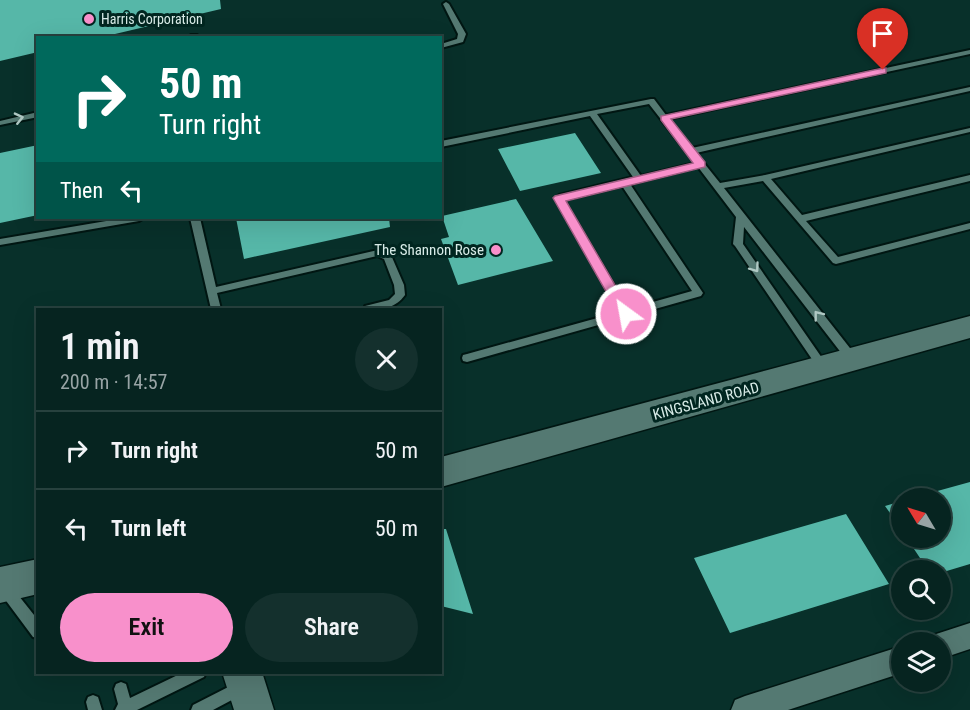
<!DOCTYPE html>
<html lang="en">
<head>
<meta charset="utf-8">
<style>
  :root { --surface:#062420; --page:#14302d; --text:#f1f3f6; --muted:#98a4a5; --line:#27413e; --accent:#f890cb }
  body { margin:0; font-family:"Roboto Condensed",sans-serif; background:var(--page); color:var(--text); height:100vh; display:flex; flex-direction:column; font-size:22px; white-space:nowrap }
  * { box-sizing:border-box; margin:0 }
  p { font-size:20px; color:var(--muted) }
  .icon { flex:none; width:33px; height:33px; fill:none; stroke:currentColor; stroke-width:2; stroke-linecap:round; stroke-linejoin:round }
  .map { position:relative; flex:1; overflow:hidden }
  .sheet { position:absolute; left:36px; top:308px; width:406px; height:366px; display:flex; flex-direction:column; background:var(--surface); border-radius:0px; box-shadow:0 6px 24px #0002,0 0 0 2px var(--line) }
  .sheet>* { flex:none }
  .top-card { position:absolute; left:36px; top:36px; width:406px; height:183px; border-radius:0px; box-shadow:0 6px 24px #0002,0 0 0 2px var(--line); background:#00695c; color:#fff; overflow:hidden }
  .needle { width:39px; rotate:308deg }
  .controls { position:absolute; left:891px; top:488px; display:grid; gap:12px }
  .controls a { display:grid; place-items:center; width:60px; height:60px; border-radius:50%; background:var(--surface); box-shadow:0 6px 24px #0002,0 0 0 2px var(--line); font-size:30px }
  .pin { position:absolute; display:grid; place-items:center; width:51px; height:51px; color:#fff; margin:-62px -26px; border-radius:50% 50% 50% 0; rotate:-45deg; box-shadow:0 0 6px #0007 }
  .pin .icon { rotate:45deg }
  .me { position:absolute; width:66px; margin:-33px; rotate:328deg; stroke-linejoin:round; filter:drop-shadow(0 0 4px #0008) }
  .turn { display:flex; align-items:center; gap:21px; height:126px; padding:0 24px; font-size:27px }
  .turn .icon { width:78px; height:78px; stroke-width:2.5 }
  .turn b { display:block; font-size:42px; line-height:51px }
  .then { display:flex; align-items:center; height:57px; padding:0 24px; background:#0003; gap:12px; font-size:22px }
  .round { display:grid; place-items:center; flex:none; width:63px; height:63px; border-radius:32px; background:var(--page) }
  .headline { display:flex; align-items:center; justify-content:space-between; height:102px; padding:0 24px }
  h1 { font-size:36px; font-weight:600; line-height:45px }
  .button { display:flex; gap:12px; margin-top:auto; padding:12px 24px }
  .button a { flex:1; height:69px; border-radius:36px; background:var(--accent); color:#111; font-size:24px; font-weight:600; line-height:69px; text-align:center }
  .button a+a { background:var(--page); color:var(--text) }
  ul { padding:0; list-style:none }
  li { display:flex; align-items:center; gap:18px; height:78px; padding:0 24px; border-top:2px solid var(--line) }
  li div { flex:1 }
  li b { display:block; font-size:22px }
  li em { font-style:normal }
  .map>svg:first-child { display:block }
  .building { fill:#56b7a8 }
  .lines { fill:none; stroke-linecap:round; stroke-linejoin:round }
  .lane-casing { stroke:#001612; stroke-width:4 }
  .street-casing { stroke:#001612; stroke-width:3 }
  .secondary-casing { stroke:#001612; stroke-width:3 }
  .lane { fill:#547972; fill-rule:evenodd }
  .street { fill:#547972; fill-rule:evenodd }
  .secondary { fill:#547972; fill-rule:evenodd }
  .oneway { stroke:#b0c9c4 }
  .route { fill:#f890cb; stroke:#a15e84; stroke-width:1.5 }
  .poi-dot { fill:#f890cb; stroke:#002620; stroke-width:2 }
  .labels { text-anchor:middle; dominant-baseline:central; stroke-width:6; stroke-linejoin:round; paint-order:stroke }
  .far-poi-label { font-size:14px; fill:#d7ebe7; stroke:#002620; text-anchor:start }
  .poi-label { font-size:15px; fill:#d7ebe7; stroke:#002620; text-anchor:end }
  .street-label { font-size:15px; fill:#d7ebe7; stroke:#002620 }
</style>
</head>
<body>
<div class="map">
<svg width="970" height="710" viewBox="0 0 970 710">
  <rect width="100%" height="100%" fill="#08302a"/>
  <path class="building" d="M 0,0 L 220,0 L 221,9 L 98,38 L 38,38 L 38,52 L 0,61 Z
    M 575,133 L 601,173 L 520,191 L 498,149 Z
    M 38,145 L 38,215 L 0,223 L 0,153 Z
    M 516,199 L 553,261 L 458,285 L 441,239 L 449,237 L 442,216 Z
    M 236,218 L 389,218 L 390,227 L 244,259 Z
    M 970,482 L 970,564 L 940,573 L 940,570 L 928,570 L 906,537 L 940,537 L 940,498 L 912,498 Z
    M 902,501 L 902,530 L 885,506 Z
    M 846,514 L 889,584 L 730,633 L 694,558 Z
    M 441,529 L 446,529 L 473,614 L 441,606 Z"/>
  <g class="lines">
    <g class="lane-casing">
      <path id="lane" d="M 446,2 L 449,4 L 466,34 L 463,42 L 441,48 L 441,44 L 457,39 L 458,34 L 443,4 Z
        M 191,35 L 197,35 L 198,38 L 190,38 Z
        M 970,50 L 970,54 L 669,119 L 692,148 L 970,87 L 970,91 L 696,153 L 720,183 L 765,175 L 970,128 L 970,132 L 771,179 L 802,215 L 970,175 L 970,181 L 806,221 L 838,257 L 970,223 L 970,229 L 836,264 L 833,263 L 763,181 L 724,188 L 857,357 L 858,360 L 857,363 L 849,363 L 744,227 L 743,244 L 829,368 L 828,371 L 820,371 L 735,246 L 733,244 L 736,217 L 698,167 L 630,184 L 701,290 L 703,293 L 701,296 L 467,362 L 463,361 L 462,358 L 463,355 L 467,354 L 619,312 L 555,198 L 559,195 L 633,177 L 590,116 L 441,147 L 441,141 L 651,99 L 654,99 L 666,115 ZM 649,104 L 695,163 L 641,176 L 597,114 ZM 622,186 L 692,291 L 628,309 L 564,200 Z
        M 38,112 L 38,117 L 0,125 L 0,121 Z
        M 124,218 L 144,218 L 139,221 L 0,245 L 0,239 Z
        M 190,218 L 200,218 L 216,287 L 378,250 L 391,255 L 404,285 L 405,295 C 394,310 381,309 364,309 L 365,306 L 389,300 L 395,294 L 394,285 L 384,259 L 377,256 L 217,293 L 221,309 L 211,309 Z
        M 6,584 L 11,586 L 38,620 L 38,638 L 33,637 L 1,594 L 0,589 L 1,586 Z
        M 184,672 L 206,672 L 204,677 L 137,710 L 115,710 L 118,704 L 114,689 L 116,684 L 121,682 L 126,684 L 130,698 Z
        M 240,681 L 245,683 L 247,688 L 245,693 L 213,710 L 191,710 L 193,705 Z
        M 93,695 L 98,697 L 102,710 L 88,710 L 86,702 L 88,697 Z"/>
    </g>
    <g class="street-casing">
      <path id="street" d="M 970,623 L 970,649 L 940,659 L 940,642 L 928,642 L 930,636 Z
        M 902,646 L 902,673 L 788,710 L 731,710 L 735,700 L 745,696 Z"/>
    </g>
    <g class="secondary-casing">
      <path id="secondary" d="M 970,316 L 970,338 L 441,487 L 441,457 Z
        M 38,559 L 38,594 L 0,603 L 0,567 Z
        M 222,672 L 262,672 L 274,710 L 234,710 Z"/>
    </g>
    <use href="#lane" class="lane"/>
    <use href="#street" class="street"/>
    <use href="#secondary" class="secondary"/>
  </g>
  <defs><path id="oneway-chevron" d="M-2-3.5L2.5 0L-2 3.5" fill="none" stroke-width="1.6" stroke-linecap="round" stroke-linejoin="round" transform="scale(1.5)"/></defs>
  <g class="oneway">
    <use href="#oneway-chevron" transform="translate(19 118) rotate(-13)"/>
    <use href="#oneway-chevron" transform="translate(755 268) rotate(54)"/>
    <use href="#oneway-chevron" transform="translate(818 315) rotate(-128)"/>
  </g>
  <path class="route" d="M 883,68 L 886,68 L 886,73 L 671,119 L 705,162 L 705,167 L 566,201 L 632,314 L 630,318 L 621,318 L 553,198 L 555,196 L 693,163 L 661,120 L 661,116 Z"/>
  <g class="poi-dot">
    <circle cx="89" cy="19" r="6"/>
    <circle cx="496" cy="250" r="6"/>
  </g>
  <g class="labels">
    <g class="far-poi-label">
      <text x="101" y="19">Harris Corporation</text>
    </g>
    <g class="poi-label">
      <text x="484" y="250">The Shannon Rose</text>
    </g>
    <g class="street-label">
      <text transform="translate(706 401) rotate(-15)">KINGSLAND ROAD</text>
    </g>
  </g>
</svg>
<div class="controls">
<a><svg class="needle" viewBox="-14 -14 28 28"><path d="M0-13l5 13h-10z" fill="#e53935"/><path d="M0 13l5-13h-10z" fill="#98a4a5"/></svg></a>
<a><svg class="icon" aria-label="search" viewBox="0 0 24 24"><circle cx="10" cy="10" r="6"/><path d="M15 15l6 6"/></svg></a>
<a><svg class="icon" aria-label="layers" viewBox="0 0 24 24"><path d="M12 4l9 5-9 5-9-5zM3 14l9 5 9-5"/></svg></a>
</div>
<div class="pin" style="left:883px;top:70px;background:#d93025"><svg class="icon" aria-label="arrive" viewBox="0 0 24 24"><path d="M6 21V4h12l-3 4 3 4H6"/></svg></div>
<svg class="me" style="left:626px;top:314px" viewBox="-20 -20 40 40"><circle r="17" fill="#f890cb" stroke="#fff" stroke-width="3"/><path d="M0-11L8 9 0 5-8 9z" fill="#fff"/></svg>
<div class="top-card">
<div class="turn"><svg class="icon" aria-label="right" viewBox="0 0 24 24"><path d="M7 20v-9h11M14 6l5 5-5 5"/></svg><div><b>50 m</b>Turn right</div></div>
<div class="then">Then<svg class="icon" aria-label="left" viewBox="0 0 24 24"><path d="M17 20v-9H6M10 6l-5 5 5 5"/></svg></div>
</div>
<section class="sheet">
<div class="headline"><div><h1>1 min</h1><p>200 m · 14:57</p></div><a class="round"><svg class="icon" aria-label="close" viewBox="0 0 24 24"><path d="M6 6l12 12M18 6L6 18"/></svg></a></div>
<ul>
<li><svg class="icon" aria-label="right" viewBox="0 0 24 24"><path d="M7 20v-9h11M14 6l5 5-5 5"/></svg><div><b>Turn right</b></div><em>50 m</em></li>
<li><svg class="icon" aria-label="left" viewBox="0 0 24 24"><path d="M17 20v-9H6M10 6l-5 5 5 5"/></svg><div><b>Turn left</b></div><em>50 m</em></li>
</ul>
<div class="button"><a>Exit</a><a>Share</a></div>
</section>
</div>
</body>
</html>
